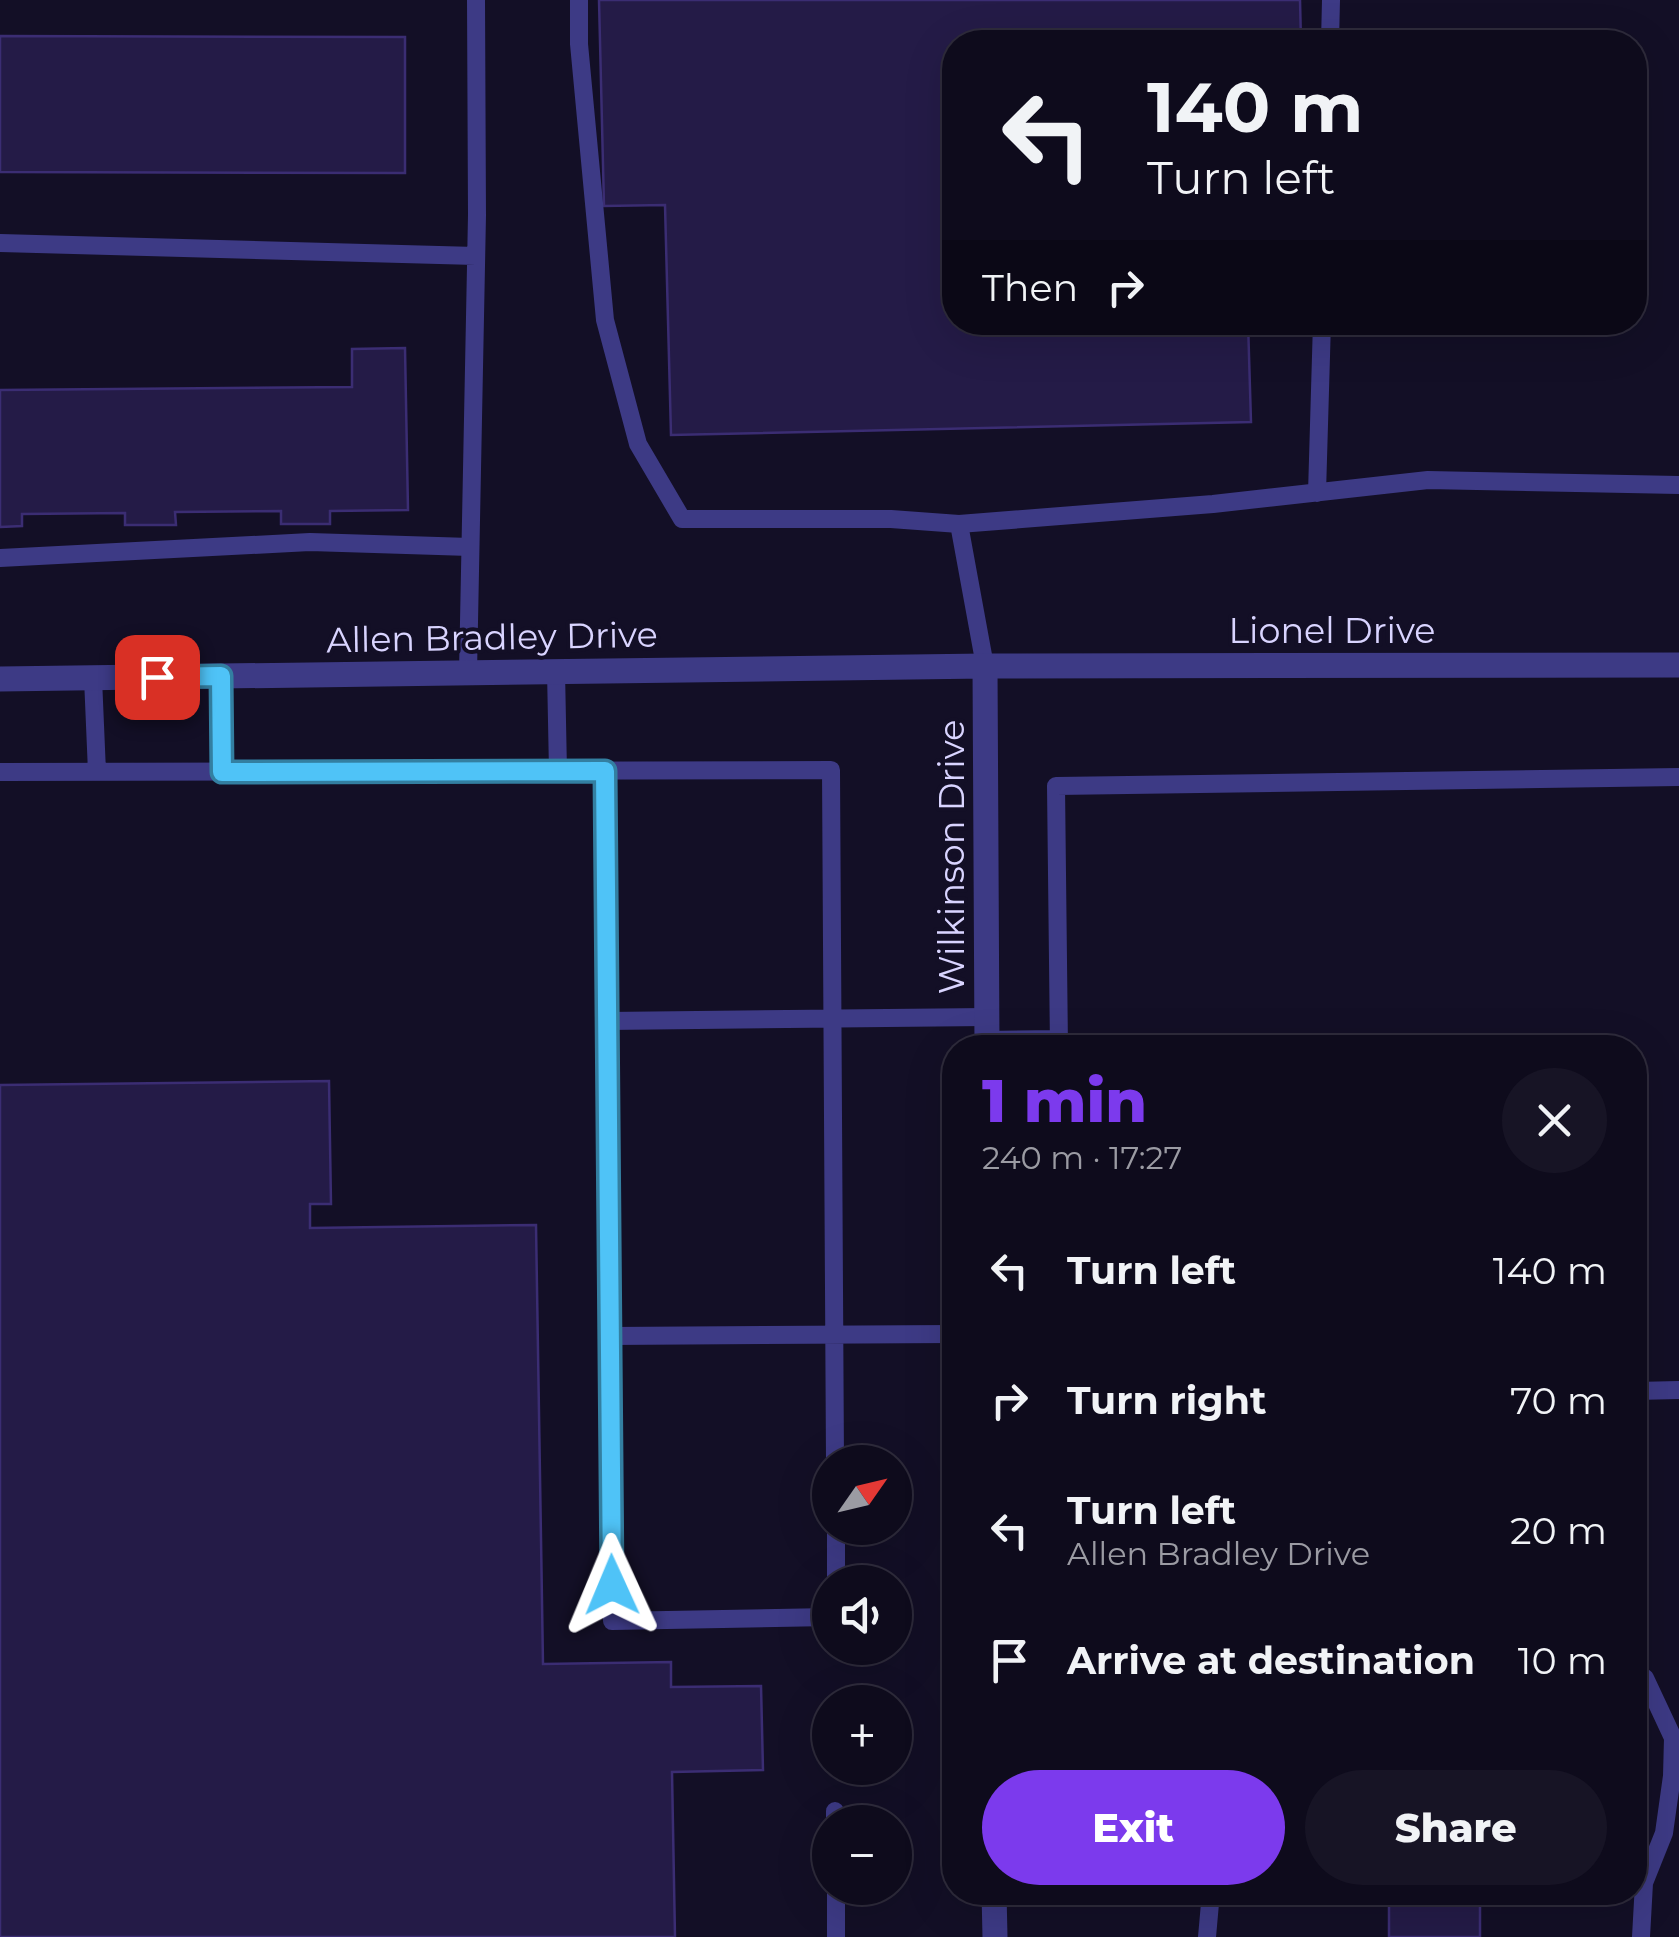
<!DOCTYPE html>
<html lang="en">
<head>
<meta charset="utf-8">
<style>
  :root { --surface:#0e0b1c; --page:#171425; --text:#f1f3f6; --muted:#9b9ba3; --line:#2e2b3b; --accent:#7c3aed }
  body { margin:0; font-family:Montserrat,sans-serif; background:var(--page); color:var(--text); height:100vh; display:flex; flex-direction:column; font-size:38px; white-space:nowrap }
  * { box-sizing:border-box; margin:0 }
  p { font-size:32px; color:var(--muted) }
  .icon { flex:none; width:55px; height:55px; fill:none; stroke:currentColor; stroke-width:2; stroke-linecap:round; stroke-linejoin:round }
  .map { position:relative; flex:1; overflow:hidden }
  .sheet { position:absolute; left:942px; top:1035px; width:705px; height:870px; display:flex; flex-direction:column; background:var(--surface); border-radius:40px; box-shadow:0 10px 40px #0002,0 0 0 2px var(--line) }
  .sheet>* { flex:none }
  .hud { position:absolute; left:942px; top:30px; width:705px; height:305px; border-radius:40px; box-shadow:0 10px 40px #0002,0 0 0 2px var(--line); background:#0e0b1c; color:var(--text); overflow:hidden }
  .needle { width:65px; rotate:56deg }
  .buttons { position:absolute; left:812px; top:1445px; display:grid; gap:20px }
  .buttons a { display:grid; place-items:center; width:100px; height:100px; border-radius:50%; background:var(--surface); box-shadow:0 10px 40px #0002,0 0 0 2px var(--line); font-size:50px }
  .pin { position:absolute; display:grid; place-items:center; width:85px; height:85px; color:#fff; margin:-42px; border-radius:20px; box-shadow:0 5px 15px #0006 }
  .me { position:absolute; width:110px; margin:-55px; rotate:359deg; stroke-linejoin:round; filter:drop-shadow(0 0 8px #0008) }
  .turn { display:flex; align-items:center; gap:35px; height:210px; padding:0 40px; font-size:45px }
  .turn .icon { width:130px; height:130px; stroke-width:2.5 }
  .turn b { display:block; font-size:70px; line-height:85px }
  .then { display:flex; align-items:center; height:95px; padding:0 40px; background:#0003; gap:20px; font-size:38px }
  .round { display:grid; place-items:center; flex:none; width:105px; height:105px; border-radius:52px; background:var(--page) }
  .head { display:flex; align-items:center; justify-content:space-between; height:170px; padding:0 40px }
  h1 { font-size:60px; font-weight:800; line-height:75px; color:var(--accent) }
  .action { display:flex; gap:20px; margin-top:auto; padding:20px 40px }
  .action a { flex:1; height:115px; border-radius:60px; background:var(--accent); color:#fff; font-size:40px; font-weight:800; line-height:115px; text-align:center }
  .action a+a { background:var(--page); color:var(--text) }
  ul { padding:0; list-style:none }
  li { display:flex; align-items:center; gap:30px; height:130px; padding:0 40px }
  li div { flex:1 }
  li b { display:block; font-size:38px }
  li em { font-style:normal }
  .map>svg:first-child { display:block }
  .building { fill:#241b47; stroke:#3b2d73; stroke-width:2.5 }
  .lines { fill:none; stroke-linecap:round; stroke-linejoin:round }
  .service { stroke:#3d3a85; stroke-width:18 }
  .tertiary { stroke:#3d3a85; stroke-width:25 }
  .route-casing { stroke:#337fa1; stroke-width:25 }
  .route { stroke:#4fc3f7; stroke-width:18 }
  .labels { text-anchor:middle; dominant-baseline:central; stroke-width:8; stroke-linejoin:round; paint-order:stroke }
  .street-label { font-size:35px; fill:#d9d4ff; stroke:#130f26 }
</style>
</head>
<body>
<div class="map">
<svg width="1679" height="1937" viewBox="0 0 1679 1937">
  <rect width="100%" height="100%" fill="#130f26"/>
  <path class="building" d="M 599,0 L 1300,0 L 1301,42 L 955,42 L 955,322 L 1248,322 L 1251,422 L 671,435 L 665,205 L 604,206 Z
    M 0,36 L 405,37 L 405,173 L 0,172 Z
    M 405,348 L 408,510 L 330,511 L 330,524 L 281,524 L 281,511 L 175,512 L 176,525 L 125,525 L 125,513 L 22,514 L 22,526 L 0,527 L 0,390 L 352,387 L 352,349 Z
    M 329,1081 L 331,1204 L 310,1204 L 310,1228 L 536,1225 L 543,1664 L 671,1662 L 671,1687 L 761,1686 L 763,1770 L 672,1772 L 675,1937 L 0,1937 L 0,1085 Z
    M 1389,1892 L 1480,1892 L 1480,1937 L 1389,1937 Z"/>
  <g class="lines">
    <path class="service" d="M 579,0 L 579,44 L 605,320 L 638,444 L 682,519 L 891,519 L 959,524 L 985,666
      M 1330,42 L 1331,0
      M 0,243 L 476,256
      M 1317,493 L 1322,322
      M 959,524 L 1213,504 L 1428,480 L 1679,485
      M 0,558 L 310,542 L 470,547
      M 556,671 L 558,771
      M 468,673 L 477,215 L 476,0
      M 221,676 L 222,771
      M 93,678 L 97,772
      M 605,771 L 612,1621 L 830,1617
      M 0,772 L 831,770 L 835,1462
      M 607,1021 L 987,1017
      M 987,1040 L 1059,1039
      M 1059,1048 L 1056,786 L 1679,777
      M 609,1336 L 955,1334
      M 1635,1391 L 1679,1390
      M 836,1528 L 836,1582
      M 1635,1671 L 1645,1678 L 1673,1738 L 1672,1776 L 1664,1833 L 1644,1883 L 1641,1937
      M 835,1811 L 835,1822
      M 836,1888 L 836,1937
      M 1207,1937 L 1211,1892"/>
    <path class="tertiary" d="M 985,666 L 987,1048
      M 0,679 L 985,666 L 1679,665
      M 994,1892 L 995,1937"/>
  </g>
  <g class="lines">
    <g class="route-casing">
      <path id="route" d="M 157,677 L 221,676 L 222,772 L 605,771 L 612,1585"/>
    </g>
    <use href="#route" class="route"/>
  </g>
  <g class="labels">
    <g class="street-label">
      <text x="1332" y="630">Lionel Drive</text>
      <text transform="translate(492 637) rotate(-1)">Allen Bradley Drive</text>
      <text transform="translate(951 857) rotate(-90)">Wilkinson Drive</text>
    </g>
  </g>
</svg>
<div class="buttons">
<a><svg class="needle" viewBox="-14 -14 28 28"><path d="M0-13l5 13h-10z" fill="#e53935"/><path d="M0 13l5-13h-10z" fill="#9b9ba3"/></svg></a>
<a><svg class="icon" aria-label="sound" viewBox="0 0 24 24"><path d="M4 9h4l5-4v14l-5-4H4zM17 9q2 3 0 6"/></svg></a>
<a>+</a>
<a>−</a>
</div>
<div class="pin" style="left:157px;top:677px;background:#d93025"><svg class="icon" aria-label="arrive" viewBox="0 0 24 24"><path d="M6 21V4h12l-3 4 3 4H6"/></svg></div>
<svg class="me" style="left:612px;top:1585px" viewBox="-20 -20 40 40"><path d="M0-17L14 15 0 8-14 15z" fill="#4fc3f7" stroke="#fff" stroke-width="4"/></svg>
<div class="hud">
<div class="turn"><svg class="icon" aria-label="left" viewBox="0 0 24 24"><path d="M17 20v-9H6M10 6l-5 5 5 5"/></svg><div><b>140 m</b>Turn left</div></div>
<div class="then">Then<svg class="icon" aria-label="right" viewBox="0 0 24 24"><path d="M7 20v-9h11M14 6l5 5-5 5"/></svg></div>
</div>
<section class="sheet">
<div class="head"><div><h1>1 min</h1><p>240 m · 17:27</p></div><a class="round"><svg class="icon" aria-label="close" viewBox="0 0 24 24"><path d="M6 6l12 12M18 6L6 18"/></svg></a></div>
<ul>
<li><svg class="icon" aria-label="left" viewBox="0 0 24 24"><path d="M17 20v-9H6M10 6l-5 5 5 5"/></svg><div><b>Turn left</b></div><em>140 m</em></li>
<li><svg class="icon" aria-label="right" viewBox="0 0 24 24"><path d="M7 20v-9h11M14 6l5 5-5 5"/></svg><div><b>Turn right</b></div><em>70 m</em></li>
<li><svg class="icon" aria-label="left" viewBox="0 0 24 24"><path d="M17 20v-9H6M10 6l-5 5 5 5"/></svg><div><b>Turn left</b><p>Allen Bradley Drive</p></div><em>20 m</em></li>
<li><svg class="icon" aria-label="arrive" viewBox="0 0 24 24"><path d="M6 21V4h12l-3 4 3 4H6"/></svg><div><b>Arrive at destination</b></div><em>10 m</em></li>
</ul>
<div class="action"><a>Exit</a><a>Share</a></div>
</section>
</div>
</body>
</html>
